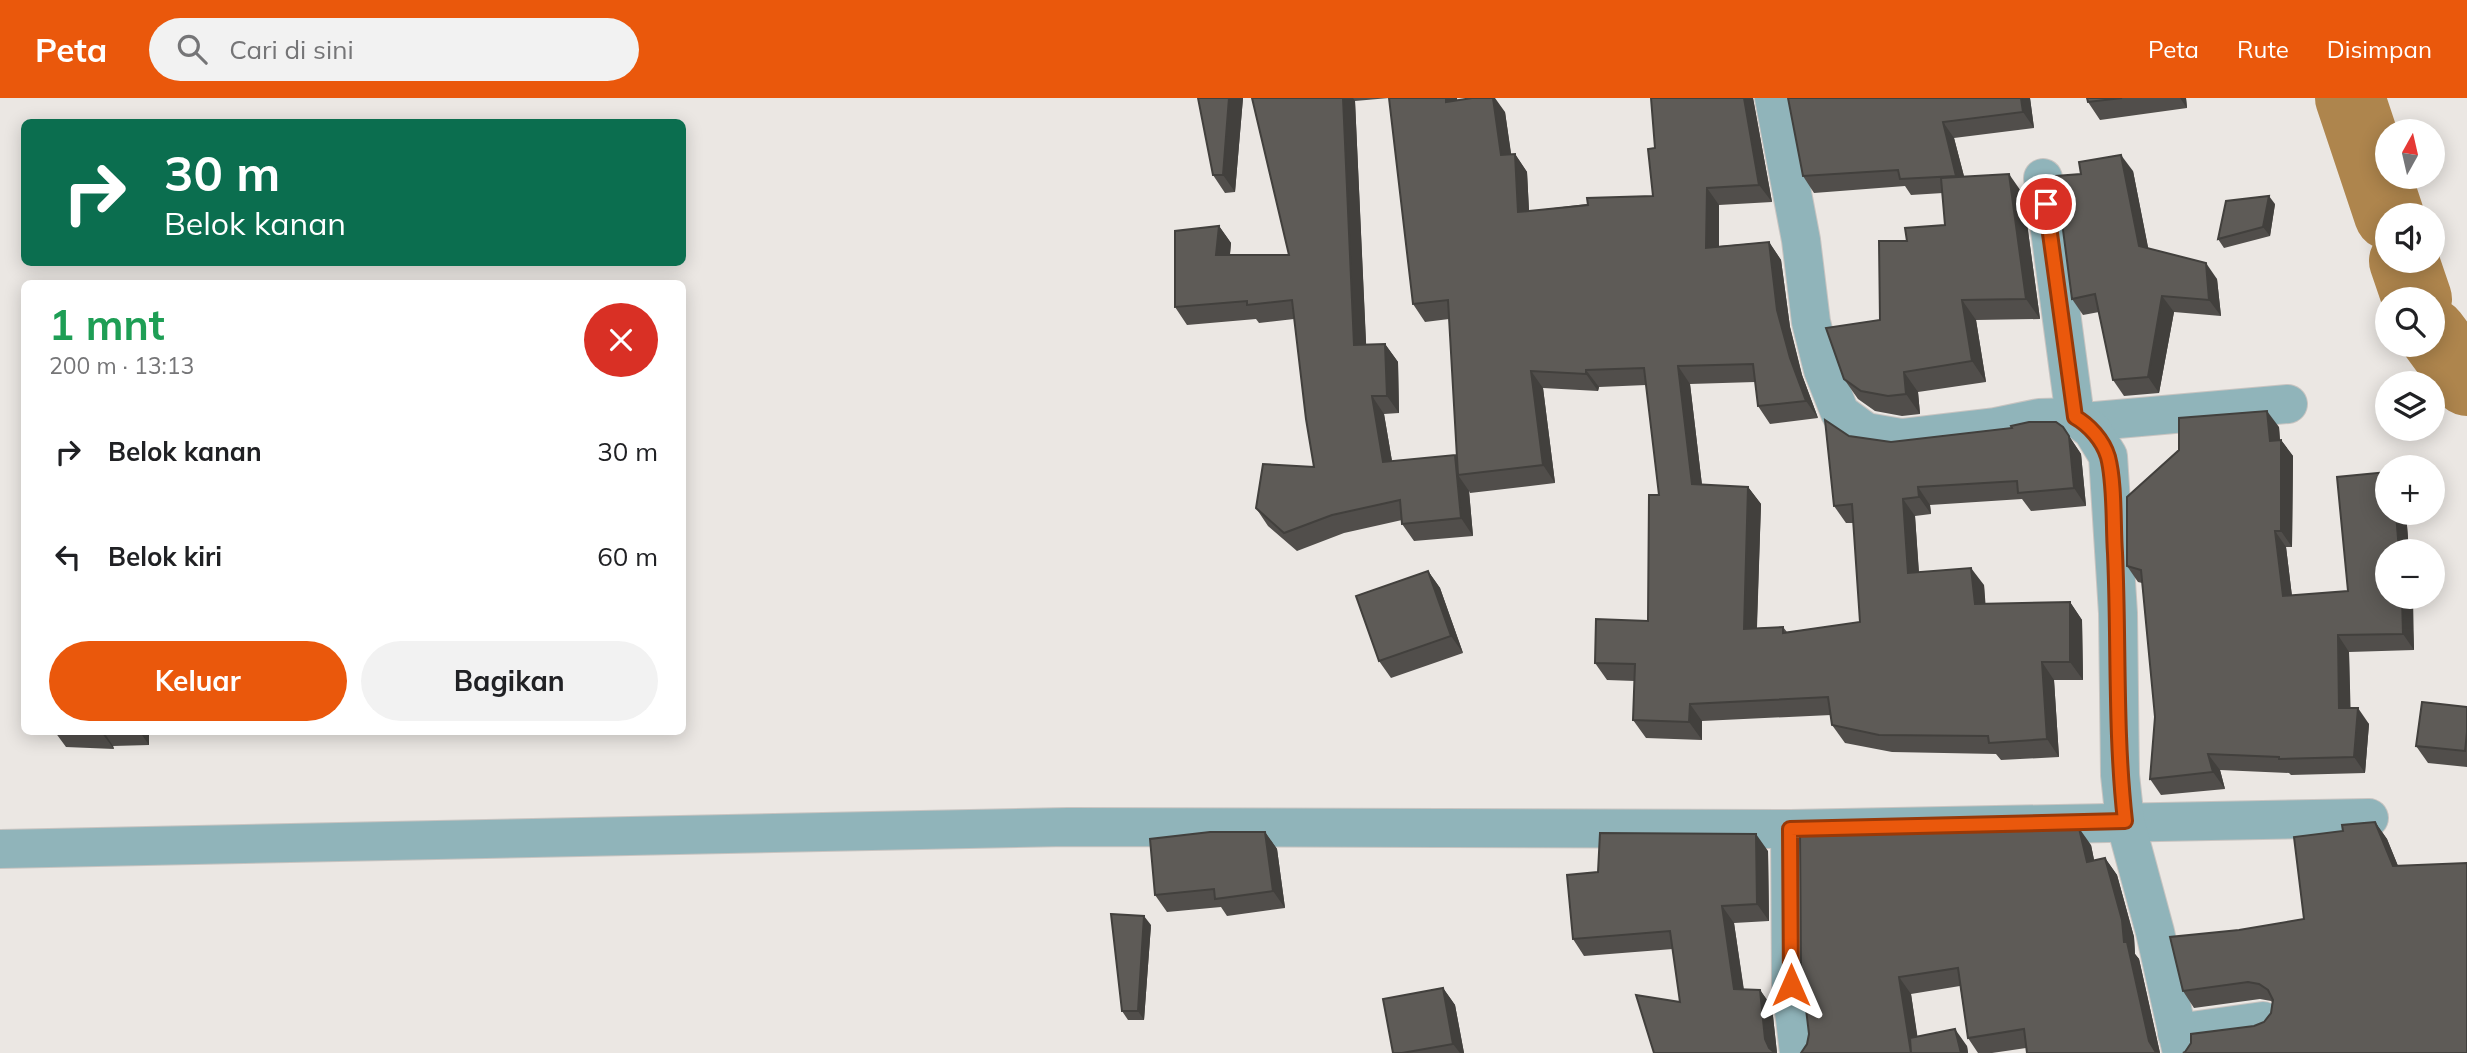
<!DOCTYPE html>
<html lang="id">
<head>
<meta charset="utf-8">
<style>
  :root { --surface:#fff; --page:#f2f2f2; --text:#202124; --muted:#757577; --accent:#ea580c }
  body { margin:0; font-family:Mulish,sans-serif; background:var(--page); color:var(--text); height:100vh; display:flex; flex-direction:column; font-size:26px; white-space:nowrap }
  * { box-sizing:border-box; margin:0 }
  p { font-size:23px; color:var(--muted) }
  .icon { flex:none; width:38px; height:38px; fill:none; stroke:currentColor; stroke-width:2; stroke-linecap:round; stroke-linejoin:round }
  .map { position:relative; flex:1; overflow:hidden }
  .details { position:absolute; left:21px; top:182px; width:665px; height:455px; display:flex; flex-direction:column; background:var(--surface); border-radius:10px; box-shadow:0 4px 18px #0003 }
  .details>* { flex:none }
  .banner { position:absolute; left:21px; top:21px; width:665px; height:147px; border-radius:10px; box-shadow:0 4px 18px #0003; background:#0b6e4f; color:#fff; overflow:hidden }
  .needle { width:46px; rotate:8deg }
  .buttons { position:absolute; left:2375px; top:21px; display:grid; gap:14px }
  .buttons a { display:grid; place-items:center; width:70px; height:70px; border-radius:50%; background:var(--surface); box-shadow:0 4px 18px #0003; font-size:35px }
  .pin { position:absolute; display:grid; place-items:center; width:60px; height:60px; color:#fff; margin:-30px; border:4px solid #fff; border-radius:50%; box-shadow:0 2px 7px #0007 }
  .me { position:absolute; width:77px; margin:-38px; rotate:0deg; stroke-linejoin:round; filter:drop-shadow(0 0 5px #0008) }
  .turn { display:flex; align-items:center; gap:24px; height:147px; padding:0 28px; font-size:32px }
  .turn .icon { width:91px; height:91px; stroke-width:2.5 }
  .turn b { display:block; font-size:49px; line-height:60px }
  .round { display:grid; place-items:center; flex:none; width:74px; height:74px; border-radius:37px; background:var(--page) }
  .head { display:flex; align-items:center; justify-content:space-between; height:119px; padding:0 28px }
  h1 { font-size:42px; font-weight:700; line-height:52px; color:#1e9e55 }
  .cta { display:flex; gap:14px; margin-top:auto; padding:14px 28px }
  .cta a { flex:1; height:80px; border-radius:42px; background:var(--accent); color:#fff; font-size:28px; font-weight:700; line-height:80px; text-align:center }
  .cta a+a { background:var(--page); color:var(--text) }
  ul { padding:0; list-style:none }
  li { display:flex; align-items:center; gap:21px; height:105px; padding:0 28px }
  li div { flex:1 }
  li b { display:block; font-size:26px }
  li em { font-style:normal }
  header { display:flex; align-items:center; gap:42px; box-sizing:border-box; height:98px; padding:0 35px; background:var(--accent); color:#fff }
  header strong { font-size:33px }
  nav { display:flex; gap:38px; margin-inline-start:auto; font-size:24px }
  .search { width:490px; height:63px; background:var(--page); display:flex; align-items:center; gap:18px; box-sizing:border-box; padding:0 24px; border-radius:38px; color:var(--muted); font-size:26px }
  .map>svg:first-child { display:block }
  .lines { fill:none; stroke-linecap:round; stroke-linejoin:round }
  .river { stroke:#ae854d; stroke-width:70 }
  .minor-casing { stroke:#c8c4c1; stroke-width:40 }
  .tertiary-casing { stroke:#c8c4c1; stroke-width:40 }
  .minor { stroke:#90b4ba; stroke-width:38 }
  .tertiary { stroke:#90b4ba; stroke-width:38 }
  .wall { fill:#514e4b; fill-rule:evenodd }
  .shaded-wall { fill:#42403d }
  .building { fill:#5e5b57; stroke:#42403d; stroke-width:2 }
  .route-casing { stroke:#983908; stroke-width:18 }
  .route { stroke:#ea580c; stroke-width:12 }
</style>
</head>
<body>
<header>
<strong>Peta</strong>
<div class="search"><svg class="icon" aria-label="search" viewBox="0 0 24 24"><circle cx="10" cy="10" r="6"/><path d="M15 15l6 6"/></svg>Cari di sini</div>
<nav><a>Peta</a><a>Rute</a><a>Disimpan</a></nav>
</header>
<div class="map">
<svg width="2467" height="955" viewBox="0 0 2467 955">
  <rect width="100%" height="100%" fill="#ebe7e3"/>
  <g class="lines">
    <path class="river" d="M 2350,0 L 2389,117
      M 2404,163 L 2417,201
      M 2432,235 L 2467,283"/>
    <g class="minor-casing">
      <path id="minor" d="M 2043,80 L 2075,319
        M 2084,324 L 2288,306
        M 1790,731 L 1791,887 L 1799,955
        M 0,751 L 1068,729 L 1790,731 L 2369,720
        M 2177,935 L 2263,923"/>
    </g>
    <g class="tertiary-casing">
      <path id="tertiary" d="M 1774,0 L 1801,142 L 1811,224 L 1823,272 L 1840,315 L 1866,334 L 1901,340 L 1995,329 L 2039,320 L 2075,319 L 2092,332 L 2108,358 L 2118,515 L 2120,677 L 2125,723 L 2155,834 L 2182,955"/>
    </g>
    <use href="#minor" class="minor"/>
    <use href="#tertiary" class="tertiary"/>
  </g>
  <path class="wall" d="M 1198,0 L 1243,0 L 1235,94 L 1225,95 L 1213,77 Z
    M 1252,0 L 1457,0 L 1457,3 L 1505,14 L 1511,57 L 1515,56 L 1527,74 L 1529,113 L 1653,98 L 1655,50 L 1651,0 L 1753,0 L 1772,104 L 1719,107 L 1719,148 L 1769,144 L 1781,162 L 1790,229 L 1802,277 L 1818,320 L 1770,326 L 1758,308 L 1755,284 L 1690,286 L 1702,387 L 1748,389 L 1761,406 L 1757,530 L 1783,529 L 1787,534 L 1860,524 L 1854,425 L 1846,425 L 1834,408 L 1849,338 L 1891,344 L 2063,329 L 2081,356 L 2086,408 L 2031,413 L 2022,401 L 1930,407 L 1931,416 L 1915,418 L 1919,474 L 1984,487 L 1985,506 L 2070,504 L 2082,522 L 2083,582 L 2054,582 L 2059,659 L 2001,662 L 1996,656 L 1892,654 L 1845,645 L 1832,627 L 1831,617 L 1702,623 L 1702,642 L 1646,640 L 1633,622 L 1635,583 L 1607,582 L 1595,565 L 1648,523 L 1659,397 L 1646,287 L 1599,289 L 1598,293 L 1543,290 L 1555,385 L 1470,395 L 1469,393 L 1473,438 L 1414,443 L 1402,426 L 1402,422 L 1344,435 L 1297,453 L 1268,428 L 1256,410 L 1314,369 L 1294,221 L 1259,225 L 1256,221 L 1187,227 L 1175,209 L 1219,128 L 1231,145 L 1230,157 L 1289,157 ZM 1389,0 L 1413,206 L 1425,224 L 1449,221 L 1457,360 L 1455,357 L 1392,363 L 1384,316 L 1399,315 L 1398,264 L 1385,246 L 1366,247 L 1355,3 Z
    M 1788,0 L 2030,0 L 2034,30 L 1954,40 L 1964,78 L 2023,96 L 2040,221 L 1976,222 L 1986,284 L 1918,294 L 1920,316 L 1902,318 L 1875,313 L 1858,301 L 1844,281 L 1880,222 L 1907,143 L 1945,127 L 1943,95 L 1911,97 L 1905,88 L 1814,95 L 1803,78 Z
    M 2087,0 L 2186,0 L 2187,10 L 2100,22 L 2088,4 Z
    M 2133,73 L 2148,150 L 2217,181 L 2221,218 L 2174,214 L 2159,295 L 2124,298 L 2113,282 L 2099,214 L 2083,217 L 2072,201 Z
    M 2275,106 L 2270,138 L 2224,150 L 2218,141 Z
    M 2279,329 L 2280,342 L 2281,342 L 2293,358 L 2292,449 L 2286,449 L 2292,498 L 2348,493 L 2387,415 L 2406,415 L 2409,453 L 2414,552 L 2349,554 L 2350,610 L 2369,626 L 2365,675 L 2291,677 L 2289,675 L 2220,672 L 2225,691 L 2161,697 L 2150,681 L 2155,619 L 2142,485 L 2138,484 L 2127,468 Z
    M 1428,473 L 1440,490 L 1463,555 L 1391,580 L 1379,563 Z
    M 2467,609 L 2467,669 L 2428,665 L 2416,648 Z
    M 55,634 L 149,634 L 149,647 L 113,648 L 114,651 L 66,649 Z
    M 2375,724 L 2387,741 L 2398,768 L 2467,955 L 2254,928 L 2264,924 L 2271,915 L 2272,904 L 2271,903 L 2260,901 L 2194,910 L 2183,893 L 2239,832 L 2304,821 L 2343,733 Z
    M 1265,734 L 1277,751 L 1285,810 L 1227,818 L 1221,809 L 1167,814 L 1155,797 Z
    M 2091,747 L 2094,762 L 2105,760 L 2117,777 L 2134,839 L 2135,856 L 2139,861 L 2160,955 L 2027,955 L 2026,950 L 1992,955 L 1978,955 L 1968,940 L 1960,888 L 1911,896 L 1917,938 L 1967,948 L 1968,955 L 1801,955 L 1807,946 L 1809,936 Z
    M 1768,753 L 1769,823 L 1734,825 L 1744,892 L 1760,892 L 1772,909 L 1777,955 L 1654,955 L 1680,904 L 1673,851 L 1584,858 L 1573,841 L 1598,774 Z
    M 1151,827 L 1144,922 L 1128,922 L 1122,913 Z
    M 1443,890 L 1455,907 L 1464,955 L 1393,955 Z"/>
  <path class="shaded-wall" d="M 1229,0 L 1243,0 L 1235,94 L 1223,77 Z
    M 1343,0 L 1353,0 L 1355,3 L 1367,265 L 1354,247 Z
    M 1446,0 L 1457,0 L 1458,22 L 1446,4 Z
    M 1493,0 L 1495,0 L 1505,14 L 1514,75 L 1501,57 Z
    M 1744,0 L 1753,0 L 1772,104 L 1759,87 Z
    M 2021,0 L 2030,0 L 2034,30 L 2023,14 Z
    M 2180,0 L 2186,0 L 2187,10 Z
    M 1943,24 L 1954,40 L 1968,94 L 1956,78 Z
    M 1515,56 L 1527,74 L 1530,132 L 1518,114 Z
    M 2121,57 L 2133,73 L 2151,164 L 2139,148 Z
    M 2009,76 L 2023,96 L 2040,221 L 2026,201 Z
    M 1707,90 L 1719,107 L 1719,167 L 1706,150 Z
    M 2269,98 L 2275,106 L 2270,138 L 2263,129 Z
    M 1219,128 L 1231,145 L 1228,175 L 1216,157 Z
    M 1769,144 L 1781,162 L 1790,229 L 1802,277 L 1818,320 L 1806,303 L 1790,260 L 1777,212 Z
    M 2206,165 L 2217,181 L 2221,218 L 2209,202 Z
    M 2162,198 L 2174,214 L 2159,295 L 2148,279 Z
    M 1962,202 L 1976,222 L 1986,284 L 1972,263 Z
    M 1385,246 L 1398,264 L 1399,315 L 1387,298 Z
    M 1678,268 L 1690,286 L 1704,404 L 1692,386 Z
    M 1586,272 L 1599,289 L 1598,293 L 1586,276 Z
    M 1531,273 L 1543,290 L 1555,385 L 1543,367 Z
    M 1904,274 L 1918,294 L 1920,316 L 1906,296 Z
    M 1372,298 L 1384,316 L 1395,381 L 1383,364 Z
    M 2267,313 L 2279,329 L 2281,359 L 2270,343 Z
    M 2063,329 L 2081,356 L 2086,408 L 2074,390 Z
    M 2281,342 L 2293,358 L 2292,449 L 2281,433 Z
    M 1455,357 L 1468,375 L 1458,377 L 1469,393 L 1473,438 L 1461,420 Z
    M 1748,389 L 1761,406 L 1756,549 L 1744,531 Z
    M 1918,389 L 1930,407 L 1931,416 L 1919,399 Z
    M 1903,401 L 1915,418 L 1920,493 L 1908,475 Z
    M 2396,415 L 2406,415 L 2409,453 L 2399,453 Z
    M 2275,433 L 2286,449 L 2294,515 L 2283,498 Z
    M 1971,470 L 1984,487 L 1987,524 L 1975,506 Z
    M 1428,473 L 1440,490 L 1463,555 L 1451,538 Z
    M 2402,499 L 2413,499 L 2414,552 L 2403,536 Z
    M 2070,504 L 2082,522 L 2083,582 L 2070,564 Z
    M 2338,537 L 2349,554 L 2351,626 L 2339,610 Z
    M 2042,564 L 2054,582 L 2059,659 L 2047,641 Z
    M 1690,606 L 1702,623 L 1702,642 L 1689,624 Z
    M 2358,610 L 2369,626 L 2365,675 L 2354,659 Z
    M 101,634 L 104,634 L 113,648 L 114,651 Z
    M 140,634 L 149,634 L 149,647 Z
    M 2208,656 L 2220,672 L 2225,691 L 2213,674 Z
    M 2375,724 L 2387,741 L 2405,785 L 2393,768 Z
    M 2079,730 L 2091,747 L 2098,781 L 2087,764 Z
    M 1265,734 L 1277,751 L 1285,810 L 1273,793 Z
    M 1756,736 L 1768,753 L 1769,823 L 1757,806 Z
    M 2105,760 L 2117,777 L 2134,839 L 2135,856 L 2139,861 L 2160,955 L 2156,955 L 2149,943 L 2124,844 Z
    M 1722,808 L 1734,825 L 1746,908 L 1734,891 Z
    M 1144,818 L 1151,827 L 1144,922 L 1138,913 Z
    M 1899,879 L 1911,896 L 1920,955 L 1911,955 Z
    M 1443,890 L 1455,907 L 1464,955 L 1460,955 L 1453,946 Z
    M 1760,892 L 1772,909 L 1777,955 L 1772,955 L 1769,950 L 1765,941 Z
    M 1955,931 L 1967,948 L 1968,955 L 1961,955 Z"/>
  <path class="building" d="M 1198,0 L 1229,0 L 1223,77 L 1213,77 Z
    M 1252,0 L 1343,0 L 1354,247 L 1385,246 L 1387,298 L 1372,298 L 1383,364 L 1455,357 L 1461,420 L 1402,426 L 1400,402 L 1332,417 L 1284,435 L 1256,410 L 1263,366 L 1314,369 L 1306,321 L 1292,202 L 1247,207 L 1247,203 L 1175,209 L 1175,133 L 1219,128 L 1216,157 L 1289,157 Z
    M 1389,0 L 1446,0 L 1446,4 L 1472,0 L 1493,0 L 1501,57 L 1515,56 L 1518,114 L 1588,107 L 1587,100 L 1653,98 L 1648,51 L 1655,50 L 1651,0 L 1744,0 L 1759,87 L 1707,90 L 1706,150 L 1769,144 L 1777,212 L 1790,260 L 1806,303 L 1758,308 L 1753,266 L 1678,268 L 1692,386 L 1748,389 L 1744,531 L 1783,529 L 1783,535 L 1860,524 L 1852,406 L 1834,408 L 1825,322 L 1849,338 L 1891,344 L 2012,330 L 2011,328 L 2029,324 L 2056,324 L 2063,329 L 2069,338 L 2074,390 L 2018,395 L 2017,383 L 1918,389 L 1919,399 L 1903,401 L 1908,475 L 1971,470 L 1975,506 L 2070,504 L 2070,564 L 2042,564 L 2047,641 L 1989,645 L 1988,638 L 1879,637 L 1832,627 L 1828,599 L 1690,606 L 1689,624 L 1633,622 L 1635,566 L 1595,565 L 1596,521 L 1648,523 L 1649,397 L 1659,397 L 1644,270 L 1586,272 L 1586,276 L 1531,273 L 1543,367 L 1458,377 L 1448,202 L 1413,206 Z
    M 1788,0 L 2021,0 L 2023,14 L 1943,24 L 1956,78 L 1900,81 L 1898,72 L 1803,78 Z
    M 2087,0 L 2122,0 L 2088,4 Z
    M 2121,57 L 2139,148 L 2206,165 L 2209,202 L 2162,198 L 2148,279 L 2113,282 L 2095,196 L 2072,201 L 2056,78 L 2081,76 L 2079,64 Z
    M 2009,76 L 2026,201 L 1962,202 L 1972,263 L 1904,274 L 1906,296 L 1888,298 L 1861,293 L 1844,281 L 1826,230 L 1880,222 L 1879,143 L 1907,143 L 1905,130 L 1945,127 L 1941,80 Z
    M 2269,98 L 2263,129 L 2218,141 L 2226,103 Z
    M 2267,313 L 2270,343 L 2281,342 L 2281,433 L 2275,433 L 2283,498 L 2348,493 L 2337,379 L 2387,374 L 2387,415 L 2396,415 L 2399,453 L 2387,453 L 2387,499 L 2402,499 L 2403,536 L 2338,537 L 2339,610 L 2358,610 L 2354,659 L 2279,661 L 2279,659 L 2208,656 L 2213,674 L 2150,681 L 2155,619 L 2141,472 L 2127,468 L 2127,399 L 2179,352 L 2179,320 Z
    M 1428,473 L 1451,538 L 1379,563 L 1356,498 Z
    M 2422,604 L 2467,609 L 2467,634 L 2465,653 L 2416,648 Z
    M 2375,724 L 2393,768 L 2467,765 L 2467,955 L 2183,955 L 2185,954 L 2191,945 L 2191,936 L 2254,928 L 2264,924 L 2271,915 L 2273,902 L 2268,892 L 2259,886 L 2248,884 L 2183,893 L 2170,839 L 2239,832 L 2304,821 L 2294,739 L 2343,733 L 2342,727 Z
    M 2079,730 L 2087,764 L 2105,760 L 2122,822 L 2124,844 L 2127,844 L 2149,943 L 2155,953 L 2157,955 L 2027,955 L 2024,931 L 1968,940 L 1958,870 L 1899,879 L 1911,955 L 1801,955 L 1807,946 L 1809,936 L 1801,869 L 1800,735 Z
    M 1210,734 L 1265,734 L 1273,793 L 1215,801 L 1214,791 L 1155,797 L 1150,741 Z
    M 1600,735 L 1756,736 L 1757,806 L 1722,808 L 1734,891 L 1760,892 L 1765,941 L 1769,950 L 1775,955 L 1654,955 L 1636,897 L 1680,904 L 1670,833 L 1573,841 L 1567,777 L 1598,774 Z
    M 1111,816 L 1144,818 L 1138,913 L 1122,913 Z
    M 1443,890 L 1453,946 L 1402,955 L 1393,955 L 1383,901 Z
    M 1955,931 L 1961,955 L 1911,955 L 1910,940 Z"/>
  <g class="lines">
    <g class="route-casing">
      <path id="route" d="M 1791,887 L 1790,731 L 2125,723 C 2115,634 2119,544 2115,455 C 2113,427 2115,386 2108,359 C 2103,342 2089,327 2075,319 L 2046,106"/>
    </g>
    <use href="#route" class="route"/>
  </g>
</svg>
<div class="buttons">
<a><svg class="needle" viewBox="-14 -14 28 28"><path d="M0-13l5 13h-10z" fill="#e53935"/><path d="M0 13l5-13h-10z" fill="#757577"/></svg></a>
<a><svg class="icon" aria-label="sound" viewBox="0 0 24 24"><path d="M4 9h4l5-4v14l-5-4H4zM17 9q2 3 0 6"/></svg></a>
<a><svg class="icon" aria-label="search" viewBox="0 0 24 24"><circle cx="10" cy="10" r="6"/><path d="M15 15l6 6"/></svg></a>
<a><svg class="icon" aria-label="layers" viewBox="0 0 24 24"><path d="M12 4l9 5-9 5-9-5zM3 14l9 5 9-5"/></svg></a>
<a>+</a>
<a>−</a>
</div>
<div class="pin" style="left:2046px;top:106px;background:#d93025"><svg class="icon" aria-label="arrive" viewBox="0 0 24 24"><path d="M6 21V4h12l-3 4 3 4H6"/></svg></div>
<svg class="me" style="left:1791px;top:887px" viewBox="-20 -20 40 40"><path d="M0-17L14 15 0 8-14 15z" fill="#ea580c" stroke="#fff" stroke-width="4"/></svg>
<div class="banner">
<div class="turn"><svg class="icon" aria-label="right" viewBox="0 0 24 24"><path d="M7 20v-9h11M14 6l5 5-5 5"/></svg><div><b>30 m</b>Belok kanan</div></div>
</div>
<section class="details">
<div class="head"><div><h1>1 mnt</h1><p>200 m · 13:13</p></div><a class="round" style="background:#d93025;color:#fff"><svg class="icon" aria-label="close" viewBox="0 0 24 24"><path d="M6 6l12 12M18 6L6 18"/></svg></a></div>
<ul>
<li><svg class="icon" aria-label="right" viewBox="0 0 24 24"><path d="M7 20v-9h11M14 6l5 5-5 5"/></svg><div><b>Belok kanan</b></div><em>30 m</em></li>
<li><svg class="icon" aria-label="left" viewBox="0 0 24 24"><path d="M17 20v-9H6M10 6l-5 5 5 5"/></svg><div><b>Belok kiri</b></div><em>60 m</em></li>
</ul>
<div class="cta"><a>Keluar</a><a>Bagikan</a></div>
</section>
</div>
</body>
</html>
